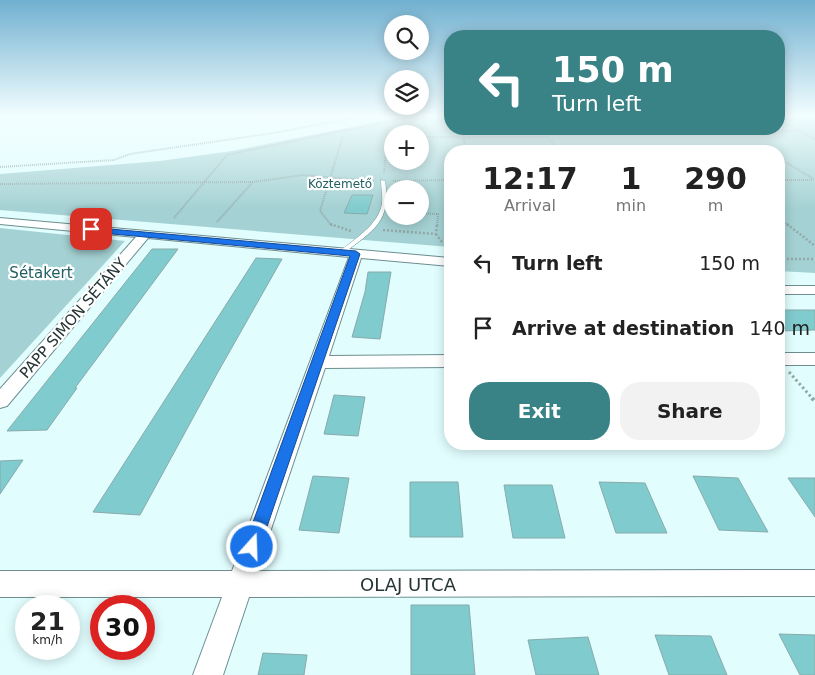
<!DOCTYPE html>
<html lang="en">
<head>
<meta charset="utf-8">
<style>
  :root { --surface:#fff; --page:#f2f2f2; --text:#222; --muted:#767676; --accent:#398285 }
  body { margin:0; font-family:"DejaVu Sans",sans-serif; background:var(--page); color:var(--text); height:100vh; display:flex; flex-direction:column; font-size:19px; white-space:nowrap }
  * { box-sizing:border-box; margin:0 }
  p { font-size:16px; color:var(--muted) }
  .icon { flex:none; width:28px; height:28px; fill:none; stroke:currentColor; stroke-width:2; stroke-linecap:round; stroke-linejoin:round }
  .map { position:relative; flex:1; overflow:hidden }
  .panel { position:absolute; left:444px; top:145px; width:341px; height:305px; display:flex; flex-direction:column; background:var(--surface); border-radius:20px; box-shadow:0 2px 12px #0003 }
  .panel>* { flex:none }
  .top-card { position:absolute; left:444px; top:30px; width:341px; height:105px; border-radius:20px; box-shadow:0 2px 12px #0003; background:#398285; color:#fff; overflow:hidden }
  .controls { position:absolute; left:384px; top:15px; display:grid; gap:10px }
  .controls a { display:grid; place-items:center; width:45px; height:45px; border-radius:50%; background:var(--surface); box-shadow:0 2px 12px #0003; font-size:25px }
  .speed { position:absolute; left:15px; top:595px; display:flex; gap:10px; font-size:25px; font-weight:700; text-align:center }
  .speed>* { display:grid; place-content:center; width:65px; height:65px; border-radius:50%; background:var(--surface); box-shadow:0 2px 12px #0003; line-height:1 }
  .speed small { font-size:12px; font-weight:400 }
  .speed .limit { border:8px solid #d22; background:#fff; color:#111 }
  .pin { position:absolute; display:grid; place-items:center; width:42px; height:42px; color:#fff; margin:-21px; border-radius:10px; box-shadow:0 2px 8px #0006 }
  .me { position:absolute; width:55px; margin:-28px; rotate:20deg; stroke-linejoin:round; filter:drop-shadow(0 0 4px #0008) }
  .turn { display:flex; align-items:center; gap:18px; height:105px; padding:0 25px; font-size:22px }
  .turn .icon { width:65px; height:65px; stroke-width:2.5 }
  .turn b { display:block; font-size:35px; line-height:42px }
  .eta { display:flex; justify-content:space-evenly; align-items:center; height:85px; text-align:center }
  .eta b { font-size:30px; font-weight:700; line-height:35px }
  .cta { display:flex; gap:10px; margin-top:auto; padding:10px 25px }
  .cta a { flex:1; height:58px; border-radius:20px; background:var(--accent); color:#fff; font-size:20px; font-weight:700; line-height:58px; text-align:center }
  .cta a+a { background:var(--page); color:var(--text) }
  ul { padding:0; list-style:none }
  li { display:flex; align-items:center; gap:15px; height:65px; padding:0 25px }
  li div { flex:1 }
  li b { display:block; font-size:19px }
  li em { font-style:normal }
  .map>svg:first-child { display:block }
  .green { fill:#a4d1d3; fill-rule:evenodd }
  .building { fill:#80cbce; stroke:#89aaab }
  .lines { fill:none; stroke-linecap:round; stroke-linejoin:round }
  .service-casing { stroke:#6e8e90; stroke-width:1 }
  .minor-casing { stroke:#6e8e90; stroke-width:2 }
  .path-far3 { stroke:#93a9a9; stroke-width:2; stroke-dasharray:1 1; stroke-linecap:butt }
  .path-far2 { stroke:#93a9a9; stroke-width:2.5; stroke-dasharray:2 2; stroke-linecap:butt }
  .path-far1 { stroke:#93a9a9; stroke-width:3; stroke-dasharray:2.5 2.5; stroke-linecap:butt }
  .path { stroke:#93a9a9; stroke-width:4; stroke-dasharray:3 3; stroke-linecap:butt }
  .service { fill:#fff; fill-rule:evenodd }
  .minor { fill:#fff; fill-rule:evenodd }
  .route { fill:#1a73e8; stroke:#114b97 }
  .labels { text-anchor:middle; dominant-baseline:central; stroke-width:4.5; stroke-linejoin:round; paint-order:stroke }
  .far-park-label { font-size:12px; fill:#215f62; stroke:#fff }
  .park-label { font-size:15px; fill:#215f62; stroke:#fff }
  .street-label { font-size:15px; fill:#263434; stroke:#fff }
  .near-street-label { font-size:18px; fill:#263434; stroke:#fff }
</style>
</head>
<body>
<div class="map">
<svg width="815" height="675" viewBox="0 0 815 675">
  <rect width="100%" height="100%" fill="#e1fdfe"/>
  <path class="green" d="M 412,115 L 450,115 L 450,129 L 779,129 L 779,115 L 806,115 L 815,119 L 815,273 L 779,271 L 779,151 L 450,151 L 450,247 L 0,210 L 0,174 L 160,161 L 232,151 ZM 392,134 L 420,134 L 420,161 L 392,161 ZM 392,189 L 420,189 L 420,216 L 392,216 Z
    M 0,228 L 125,241 L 0,378 Z"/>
  <path class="building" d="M 352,195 L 373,195 L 367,214 L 344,213 Z
    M 152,249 L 178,249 L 75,388 L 77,388 L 47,430 L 7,431 Z
    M 256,258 L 282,259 L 218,372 L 140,515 L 93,512 Z
    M 368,272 L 391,272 L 380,339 L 352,337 L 365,292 Z
    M 779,310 L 815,310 L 815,330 L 779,331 Z
    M 334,395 L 365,397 L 358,436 L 324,434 Z
    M 23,460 L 0,494 L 0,461 Z
    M 313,476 L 349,478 L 339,533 L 299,530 Z
    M 693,476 L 738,478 L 768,532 L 719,530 Z
    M 788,478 L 815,478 L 815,517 Z
    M 410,482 L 458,482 L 463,537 L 410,537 Z
    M 599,482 L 645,483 L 667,533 L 616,533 Z
    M 504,485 L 552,485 L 565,538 L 513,538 Z
    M 411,605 L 469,605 L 475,675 L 411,675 Z
    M 779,634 L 815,635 L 815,675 L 800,675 Z
    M 655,635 L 711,636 L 727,675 L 669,675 Z
    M 588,637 L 599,675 L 536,675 L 528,640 Z
    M 263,653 L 307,655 L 304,675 L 258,675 Z"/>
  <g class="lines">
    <g class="service-casing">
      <path id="service" d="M 381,180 L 385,181 C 392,221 373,231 344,253 L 340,253 L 340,251 C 356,238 378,225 382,204 C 383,196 381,188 381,180 Z"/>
    </g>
    <g class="minor-casing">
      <path id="minor" d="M 0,218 L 450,258 L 450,266 L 361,258 L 329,356 L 450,355 L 450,367 L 325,368 L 257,571 L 815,570 L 815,596 L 249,597 L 223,675 L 193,675 L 222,597 L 0,597 L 0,571 L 232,571 L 349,257 L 148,238 L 7,406 L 0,408 L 0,389 L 136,237 L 0,224 Z
        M 779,286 L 815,286 L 815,294 L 779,294 Z
        M 779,353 L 815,353 L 815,365 L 779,365 Z"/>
    </g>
    <path class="path-far3" d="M 0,120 L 12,115
      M 779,120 L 815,139
      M 462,129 L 466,151
      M 542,129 L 558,151
      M 544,132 L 799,131
      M 387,136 L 392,136
      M 420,137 L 548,137
      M 779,158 L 815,180
      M 0,167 L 114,160 L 130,154 L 280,132 L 366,115
      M 384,173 L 388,122
      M 779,180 L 813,180
      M 393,181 L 450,180
      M 0,184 L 253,182 L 303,175 L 374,181
      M 420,213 L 438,214 L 437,226
      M 174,218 L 227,155 L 419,115
      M 779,218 L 789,226
      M 217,222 L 252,183
      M 332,226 L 320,211 L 343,136"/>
    <path class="path-far2" d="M 330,224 L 351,231
      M 787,224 L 815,246
      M 383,230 L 436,234 L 437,224
      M 436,234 L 441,241 L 450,241
      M 779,259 L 815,259"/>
    <path class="path-far1" d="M 789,372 L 813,399"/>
    <path class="path" d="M 812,398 L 815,402"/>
    <use href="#service" class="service"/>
    <use href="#minor" class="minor"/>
  </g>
  <linearGradient id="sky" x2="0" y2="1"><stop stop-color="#71b0d0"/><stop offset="0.55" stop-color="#f2feff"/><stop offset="1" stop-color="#f2feff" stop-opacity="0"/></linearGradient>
  <rect width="815" height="210" fill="url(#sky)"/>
  <path class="route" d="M 88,227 L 356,251 L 360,254 L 258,553 L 252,556 L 246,553 L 244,547 L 350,256 L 91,232 L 88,231 Z"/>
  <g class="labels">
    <g class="far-park-label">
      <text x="340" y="184">Köztemető</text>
    </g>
    <g class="park-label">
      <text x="41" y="273">Sétakert</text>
    </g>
    <g class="street-label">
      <text transform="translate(73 318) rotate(-49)">PAPP SIMON SÉTÁNY</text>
    </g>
    <g class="near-street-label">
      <text x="408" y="584">OLAJ UTCA</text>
    </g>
  </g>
</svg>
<div class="controls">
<a><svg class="icon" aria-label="search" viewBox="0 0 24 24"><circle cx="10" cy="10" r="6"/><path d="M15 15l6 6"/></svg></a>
<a><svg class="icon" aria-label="layers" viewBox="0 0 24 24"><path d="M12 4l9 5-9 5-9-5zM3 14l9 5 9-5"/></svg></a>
<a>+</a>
<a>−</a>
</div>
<div class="speed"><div>21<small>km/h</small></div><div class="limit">30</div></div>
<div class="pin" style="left:91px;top:229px;background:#d93025"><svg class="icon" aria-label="arrive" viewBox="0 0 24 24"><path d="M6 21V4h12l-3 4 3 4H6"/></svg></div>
<svg class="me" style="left:252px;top:547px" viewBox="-20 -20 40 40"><circle r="17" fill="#1a73e8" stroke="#fff" stroke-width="3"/><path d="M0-11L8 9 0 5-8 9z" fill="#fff"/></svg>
<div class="top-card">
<div class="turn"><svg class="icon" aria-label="left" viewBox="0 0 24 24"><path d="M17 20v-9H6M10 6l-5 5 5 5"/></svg><div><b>150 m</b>Turn left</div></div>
</div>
<section class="panel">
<div class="eta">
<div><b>12:17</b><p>Arrival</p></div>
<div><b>1</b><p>min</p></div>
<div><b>290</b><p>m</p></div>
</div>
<ul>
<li><svg class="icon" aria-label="left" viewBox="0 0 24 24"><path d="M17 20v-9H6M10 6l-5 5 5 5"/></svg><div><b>Turn left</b></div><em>150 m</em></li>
<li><svg class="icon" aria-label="arrive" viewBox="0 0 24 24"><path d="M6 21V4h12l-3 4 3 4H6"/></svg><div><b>Arrive at destination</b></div><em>140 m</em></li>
</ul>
<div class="cta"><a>Exit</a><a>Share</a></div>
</section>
</div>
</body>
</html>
